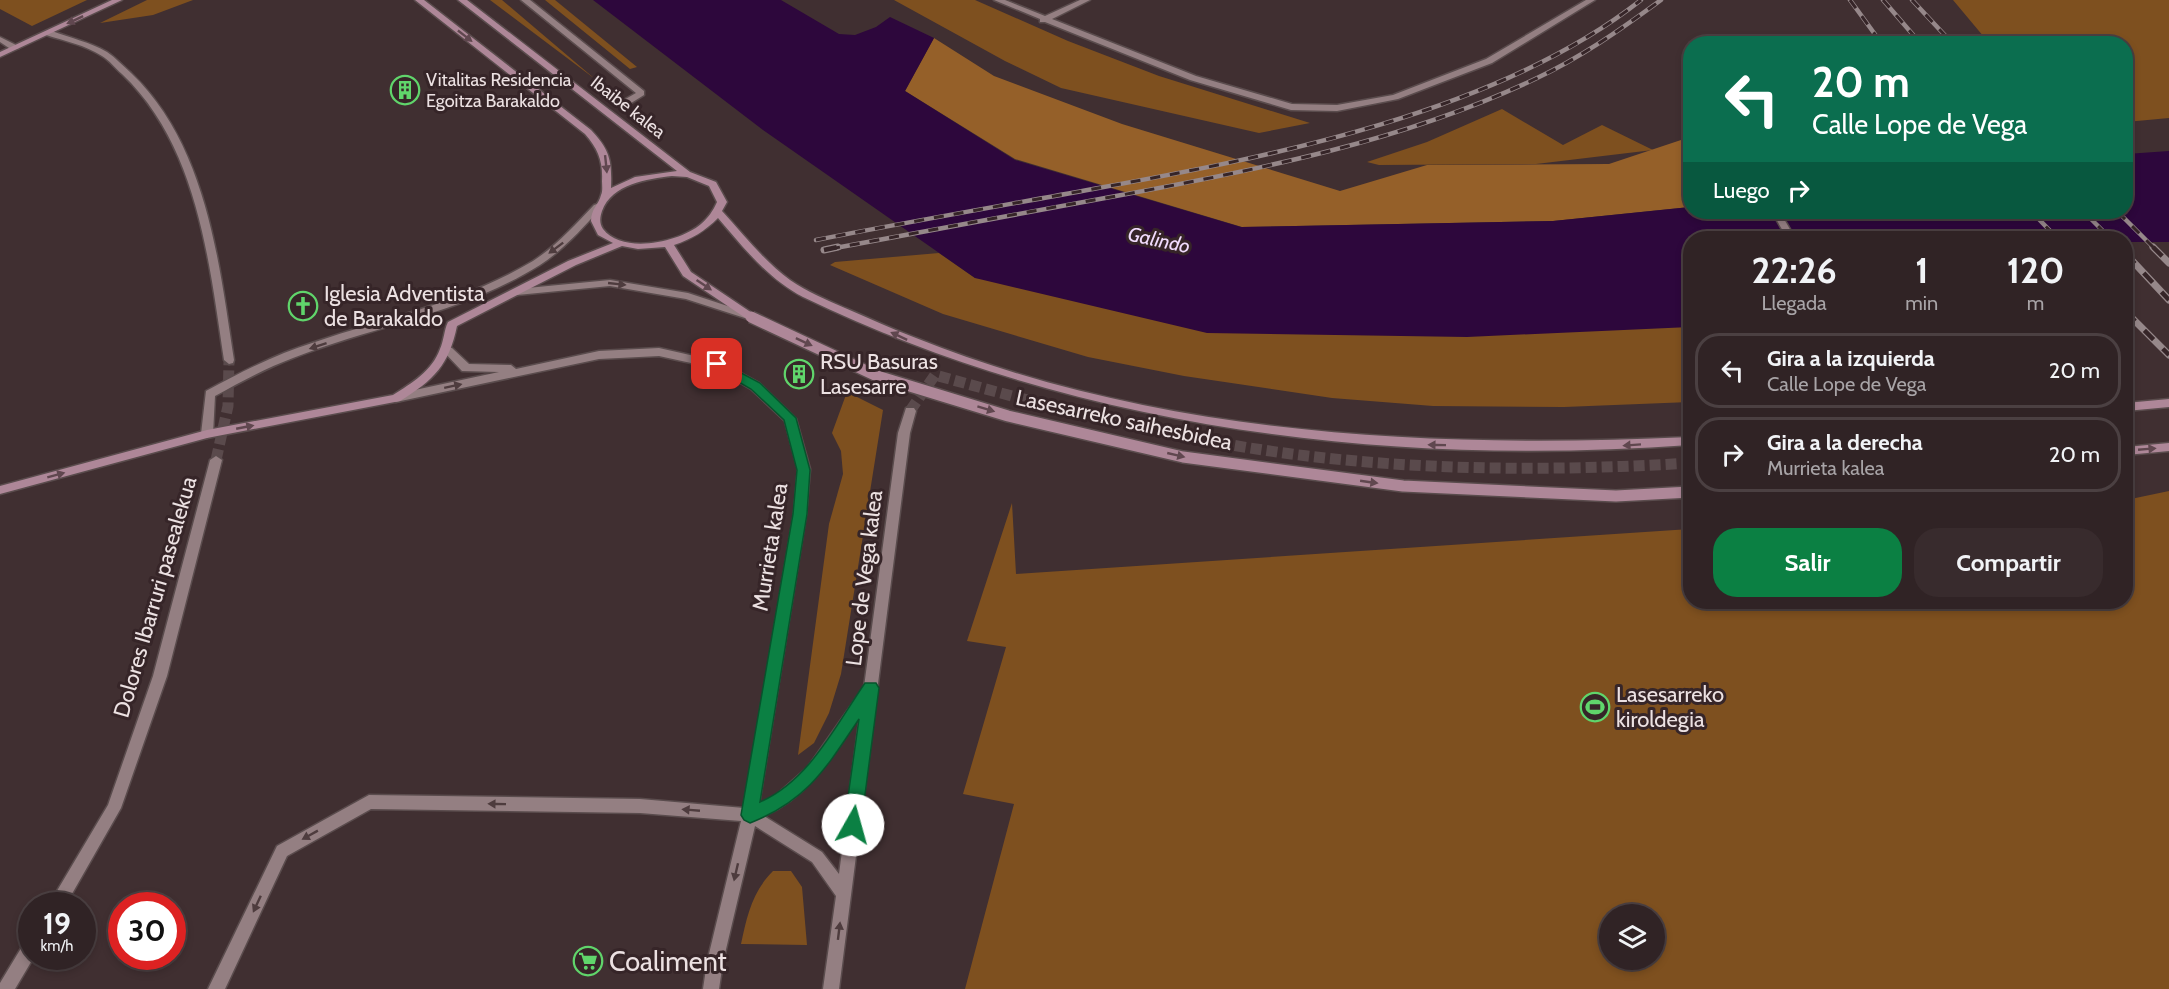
<!DOCTYPE html>
<html lang="es">
<head>
<meta charset="utf-8">
<style>
  :root { --surface:#302325; --page:#382b2d; --text:#f1f3f6; --muted:#a8a4a7; --line:#4b4042; --accent:#0b8043 }
  body { margin:0; font-family:Cabin,sans-serif; background:var(--page); color:var(--text); height:100vh; display:flex; flex-direction:column; font-size:22px; white-space:nowrap }
  * { box-sizing:border-box; margin:0 }
  p { font-size:20px; color:var(--muted) }
  .icon { flex:none; width:33px; height:33px; fill:none; stroke:currentColor; stroke-width:2; stroke-linecap:round; stroke-linejoin:round }
  .map { position:relative; flex:1; overflow:hidden }
  .panel { position:absolute; left:1683px; top:231px; width:450px; height:378px; display:flex; flex-direction:column; background:var(--surface); border-radius:24px; box-shadow:0 3px 9px #0003,0 0 0 2px var(--line) }
  .panel>* { flex:none }
  .banner { position:absolute; left:1683px; top:36px; width:450px; height:183px; border-radius:24px; box-shadow:0 3px 9px #0003,0 0 0 2px var(--line); background:#0b6e4f; color:#fff; overflow:hidden }
  .controls { position:absolute; left:1599px; top:904px; display:grid; gap:12px }
  .controls a { display:grid; place-items:center; width:66px; height:66px; border-radius:50%; background:var(--surface); box-shadow:0 3px 9px #0003,0 0 0 2px var(--line); font-size:30px }
  .speed { position:absolute; left:18px; top:892px; display:flex; gap:12px; font-size:30px; font-weight:700; text-align:center }
  .speed>* { display:grid; place-content:center; width:78px; height:78px; border-radius:50%; background:var(--surface); box-shadow:0 3px 9px #0003,0 0 0 2px var(--line); line-height:1 }
  .speed small { font-size:15px; font-weight:400 }
  .speed .limit { border:9px solid #d22; background:#fff; color:#111 }
  .pin { position:absolute; display:grid; place-items:center; width:51px; height:51px; color:#fff; margin:-26px; border-radius:12px; box-shadow:0 3px 9px #0006 }
  .me { position:absolute; width:66px; margin:-33px; rotate:7deg; stroke-linejoin:round; filter:drop-shadow(0 0 4px #0008) }
  .turn { display:flex; align-items:center; gap:21px; height:126px; padding:0 30px; font-size:27px }
  .turn .icon { width:78px; height:78px; stroke-width:2.5 }
  .turn b { display:block; font-size:42px; line-height:51px }
  .then { display:flex; align-items:center; height:57px; padding:0 30px; background:#0003; gap:12px; font-size:22px }
  .eta { display:flex; justify-content:space-evenly; align-items:center; height:102px; text-align:center }
  .eta b { font-size:36px; font-weight:800; line-height:42px }
  .cta { display:flex; gap:12px; margin-top:auto; padding:12px 30px }
  .cta a { flex:1; height:69px; border-radius:24px; background:var(--accent); color:#fff; font-size:24px; font-weight:800; line-height:69px; text-align:center }
  .cta a+a { background:var(--page); color:var(--text) }
  ul { padding:0; list-style:none }
  li { display:flex; align-items:center; gap:18px; height:75px; margin:0 12px 9px; padding:0 18px; border:3px solid var(--line); border-radius:24px }
  li div { flex:1 }
  li b { display:block; font-size:22px }
  li em { font-style:normal }
  .map>svg:first-child { display:block }
  .green { fill:#7e501f; fill-rule:evenodd }
  .forest { fill:#956029 }
  .water { fill:#2d073c }
  .lines { fill:none; stroke-linecap:round; stroke-linejoin:round }
  .street-tunnel { stroke:#5a4a4c; stroke-width:11; stroke-dasharray:11 5; stroke-linecap:butt }
  .lane-casing { stroke:#5a4c4d; stroke-width:3 }
  .street-casing { stroke:#5a4c4d; stroke-width:3 }
  .secondary-casing { stroke:#5a4c4d; stroke-width:3 }
  .lane { fill:#947f82; fill-rule:evenodd }
  .street { fill:#947f82; fill-rule:evenodd }
  .secondary { fill:#ae8798; fill-rule:evenodd }
  .rail-far1-casing { stroke:#96888a; stroke-width:4.5 }
  .rail-casing { stroke:#96888a; stroke-width:7 }
  .rail-far1 { stroke:#362528; stroke-width:3; stroke-dasharray:10; stroke-linecap:butt }
  .rail { stroke:#362528; stroke-width:4.5; stroke-dasharray:13; stroke-linecap:butt }
  .secondary-bridge-casing { stroke:#5a4c4d; stroke-width:14; stroke-linecap:butt }
  .secondary-bridge { stroke:#ae8798; stroke-width:11 }
  .oneway { fill:#60474f }
  .oneway2 { fill:#4e3c3e }
  .route { fill:#0b8043; stroke:#07532c; stroke-width:1.5 }
  .labels { text-anchor:middle; dominant-baseline:central; stroke-width:6; stroke-linejoin:round; paint-order:stroke }
  .far-poi-label { font-size:18px; fill:#ece1e2; stroke:#362528; text-anchor:start }
  .far-street-label { font-size:18px; fill:#ece1e2; stroke:#362528 }
  .far-water-label { font-size:20px; font-style:italic; fill:#f1dbfd; stroke:#362528 }
  .poi-label { font-size:22px; fill:#ece1e2; stroke:#362528; text-anchor:start }
  .street-label { font-size:22px; fill:#ece1e2; stroke:#362528 }
  .near-poi-label { font-size:27px; fill:#ece1e2; stroke:#362528; text-anchor:start }
</style>
</head>
<body>
<div class="map">
<svg width="2169" height="989" viewBox="0 0 2169 989">
  <rect width="100%" height="100%" fill="#402f31"/>
  <path class="green" d="M 0,0 L 87,0 L 32,26 L 0,9 Z
    M 147,0 L 193,0 L 153,15 L 100,23 Z
    M 490,0 L 502,0 L 595,79 Z
    M 545,0 L 555,0 L 637,67 L 630,69 Z
    M 894,0 L 975,0 L 1068,41 L 1159,76 L 1310,123 L 1259,133 L 1061,88 L 1005,61 Z
    M 1953,0 L 2169,0 L 2169,118 L 2126,122 L 2126,44 L 1989,43 Z
    M 1502,109 L 1563,145 L 1602,125 L 1653,150 L 1536,164 L 1379,165 L 1367,162 L 1427,142 Z
    M 939,253 L 975,278 L 1690,325 L 1690,402 L 1564,407 L 1433,406 L 1332,398 L 1184,376 L 1088,357 L 943,314 L 830,265 L 835,262 Z
    M 847,392 L 883,410 L 841,674 L 829,713 L 814,743 L 798,755 L 829,524 L 843,474 L 841,451 L 832,433 Z
    M 2169,491 L 2169,989 L 965,989 L 1014,804 L 963,794 L 1006,647 L 967,641 L 1012,503 L 1016,574 L 1690,529 L 1690,602 L 2126,602 L 2126,500 ZM 1610,915 L 1654,915 L 1654,960 L 1610,960 Z
    M 773,871 L 791,871 L 802,887 L 807,945 L 741,944 C 747,916 752,892 773,871 Z"/>
  <path class="forest" d="M 934,38 L 994,76 L 1122,124 L 1340,191 L 1427,165 L 1609,164 L 1690,137 L 1690,207 L 1553,221 L 1242,227 L 1015,159 L 905,91 Z"/>
  <path class="water" d="M 593,0 L 781,0 L 839,34 L 855,35 L 876,27 L 890,17 L 934,38 L 905,91 L 1015,160 L 1241,227 L 1553,221 L 1690,207 L 1690,212 L 2126,212 L 2126,154 L 2169,151 L 2169,242 L 2126,242 L 2126,238 L 1690,238 L 1690,327 L 1467,337 L 1207,333 L 975,278 L 763,130 Z"/>
  <g class="lines">
    <path class="street-tunnel" d="M 910,411 L 935,375 C 1039,404 1143,431 1250,448 C 1395,471 1543,472 1690,463
      M 216,460 L 228,406 L 229,360"/>
    <g class="lane-casing">
      <path id="lane" d="M 521,0 L 530,0 L 644,91 L 644,95 L 628,105 L 622,105 L 622,101 L 636,93 Z
        M 994,0 L 1005,0 L 1045,16 L 1080,0 L 1090,0 L 1052,19 L 1196,76 L 1292,104 L 1337,105 L 1393,95 L 1486,59 L 1586,0 L 1595,0 L 1492,63 L 1398,99 L 1337,111 L 1291,110 L 1190,80 L 1045,22 L 1040,22 L 1040,19 Z"/>
    </g>
    <g class="street-casing">
      <path id="street" d="M 46,31 L 52,31 C 70,38 90,42 107,52 C 116,58 123,66 131,73 C 207,145 219,263 234,360 L 233,363 L 229,364 L 224,360 C 209,262 198,146 122,74 C 115,68 109,60 102,56 C 85,45 65,41 46,35 Z
        M 0,37 L 18,46 L 19,48 L 12,50 L 0,42 Z
        M 597,204 L 600,205 L 600,209 C 582,229 563,250 540,265 C 465,312 375,326 293,358 C 266,368 241,382 215,396 L 213,434 L 207,438 L 203,437 L 201,434 L 206,391 C 232,377 257,364 284,353 C 367,321 456,307 533,261 C 556,246 575,225 594,205 Z
        M 1772,212 L 1780,212 L 1795,238 L 1787,238 Z
        M 610,280 L 688,293 L 755,315 L 756,317 L 751,320 L 686,299 L 610,286 L 517,295 L 512,292 L 517,289 Z
        M 448,347 L 452,348 L 469,364 L 511,365 L 516,369 L 599,351 L 659,348 L 721,362 L 759,383 L 796,419 L 810,469 L 806,514 L 759,804 L 774,797 L 808,767 L 864,687 L 898,433 L 906,408 L 914,408 L 916,411 L 910,433 L 839,989 L 823,989 L 836,896 L 812,862 L 755,826 L 723,962 L 719,989 L 703,989 L 707,962 L 741,821 L 640,813 L 371,809 L 287,856 L 225,989 L 208,989 L 277,846 L 369,795 L 640,799 L 744,808 L 794,514 L 798,469 L 785,421 L 751,389 L 714,368 L 659,356 L 599,359 L 396,402 L 392,401 L 390,398 L 396,394 L 499,372 L 462,371 L 443,351 ZM 860,715 L 839,874 L 822,852 L 764,816 C 811,795 833,755 860,715 Z
        M 216,456 L 222,460 L 167,676 L 121,808 L 65,906 L 48,906 L 108,805 L 153,676 L 210,460 Z
        M 32,938 L 32,957 L 34,957 L 15,989 L 0,989 L 0,983 L 26,940 Z"/>
    </g>
    <g class="secondary-casing">
      <path id="secondary" d="M 112,0 L 122,0 L 0,57 L 0,52 Z
        M 415,0 L 424,0 L 591,130 C 610,150 612,161 611,188 L 635,177 L 677,171 L 458,0 L 467,0 L 690,172 L 716,182 L 727,202 L 722,211 C 744,235 764,261 790,280 C 807,292 827,300 845,308 C 869,318 892,329 916,338 C 1161,436 1430,449 1690,437 L 1690,445 C 1389,467 1076,429 803,297 C 768,279 743,247 718,218 C 705,231 692,239 674,245 L 691,272 L 755,315 L 756,317 L 755,319 L 747,319 L 683,276 L 665,247 L 638,249 L 622,246 L 576,265 L 457,326 C 449,365 434,380 400,401 L 207,438 L 0,494 L 0,486 L 207,430 L 393,395 C 412,383 432,371 440,349 C 444,340 444,330 448,322 L 568,261 L 613,243 L 598,235 L 591,221 C 591,209 599,204 601,195 C 603,191 602,185 602,181 C 603,161 598,149 585,134 ZM 672,176 L 687,177 L 709,186 L 717,202 C 713,211 708,218 701,224 C 680,242 623,255 603,229 C 599,223 600,217 602,211 C 612,184 647,179 672,176 Z
        M 2169,399 L 2169,407 L 2126,411 L 2126,403 Z
        M 2169,443 L 2169,451 L 2126,455 L 2126,447 Z"/>
    </g>
    <use href="#lane" class="lane"/>
    <use href="#street" class="street"/>
    <use href="#secondary" class="secondary"/>
    <g class="rail-far1-casing">
      <path id="rail-far1" d="M 1850,0 L 1882,44
        M 1883,0 L 1921,44
        M 1912,0 L 1953,44
        M 2032,212 L 2057,238
        M 2084,212 L 2110,238
        M 2118,212 L 2155,249
        M 816,240 C 908,222 1000,206 1093,189 C 1269,157 1498,113 1641,0
        M 830,249 C 926,231 1021,213 1116,196 C 1257,170 1404,141 1535,79 C 1580,58 1620,30 1661,0"/>
    </g>
    <g class="rail-casing">
      <path id="rail" d="M 2153,247 L 2169,263
        M 824,250 L 838,247
        M 2126,254 L 2169,300
        M 2126,312 L 2169,355"/>
    </g>
    <use href="#rail-far1" class="rail-far1"/>
    <use href="#rail" class="rail"/>
    <g class="secondary-bridge-casing">
      <path id="secondary-bridge" d="M 751,317 L 877,376 L 1008,416 L 1183,457 L 1403,486 L 1616,496 L 1690,492"/>
    </g>
    <use href="#secondary-bridge" class="secondary-bridge"/>
  </g>
  <defs><path id="oneway-solid" d="M-6-.8H1V-3.2L6.5 0L1 3.2V.8H-6Z" transform="scale(1.5)"/></defs>
  <g class="oneway">
    <use href="#oneway-solid" transform="translate(75 20) rotate(155)"/>
    <use href="#oneway-solid" transform="translate(465 36) rotate(38)"/>
    <use href="#oneway-solid" transform="translate(606 164) rotate(84)"/>
    <use href="#oneway-solid" transform="translate(704 285) rotate(34)"/>
    <use href="#oneway-solid" transform="translate(899 336) rotate(-155)"/>
    <use href="#oneway-solid" transform="translate(804 342) rotate(25)"/>
    <use href="#oneway-solid" transform="translate(986 409) rotate(17)"/>
    <use href="#oneway-solid" transform="translate(245 427) rotate(-11)"/>
    <use href="#oneway-solid" transform="translate(1437 445) rotate(-179)"/>
    <use href="#oneway-solid" transform="translate(1632 445) rotate(176)"/>
    <use href="#oneway-solid" transform="translate(2147 449) rotate(-5)"/>
    <use href="#oneway-solid" transform="translate(1176 455) rotate(13)"/>
    <use href="#oneway-solid" transform="translate(56 475) rotate(-15)"/>
    <use href="#oneway-solid" transform="translate(1369 482) rotate(8)"/>
  </g>
  <g class="oneway2">
    <use href="#oneway-solid" transform="translate(556 248) rotate(143)"/>
    <use href="#oneway-solid" transform="translate(617 284) rotate(6)"/>
    <use href="#oneway-solid" transform="translate(318 346) rotate(162)"/>
    <use href="#oneway-solid" transform="translate(453 386) rotate(-12)"/>
    <use href="#oneway-solid" transform="translate(497 804) rotate(-179)"/>
    <use href="#oneway-solid" transform="translate(691 810) rotate(-175)"/>
    <use href="#oneway-solid" transform="translate(310 835) rotate(151)"/>
    <use href="#oneway-solid" transform="translate(736 872) rotate(103)"/>
    <use href="#oneway-solid" transform="translate(257 904) rotate(115)"/>
    <use href="#oneway-solid" transform="translate(839 931) rotate(-83)"/>
  </g>
  <path class="route" d="M 717,360 L 760,383 L 796,418 L 810,470 L 807,514 L 760,802 C 809,781 836,725 865,683 L 876,683 L 879,688 L 861,825 L 859,831 L 853,833 L 847,831 L 844,825 L 859,719 C 826,768 808,800 750,823 L 744,820 L 741,815 L 793,514 L 797,470 L 784,420 L 751,389 L 713,367 L 711,364 Z"/>
  <defs>
    <g id="building-ring" transform="scale(1.5)"><circle r="9.5" fill="#362528" stroke="#60d56b" stroke-width="1.5"/><path d="M-4-6H4V6H1V3H-1V6H-4ZM-2.5-4.3h1.7v1.8h-1.7ZM.8-4.3h1.7v1.8H.8ZM-2.5-1h1.7V.8h-1.7ZM.8-1h1.7V.8H.8Z" fill="#60d56b"/></g>
    <g id="church-ring" transform="scale(1.5)"><circle r="9.5" fill="#362528" stroke="#60d56b" stroke-width="1.5"/><path d="M-1.2-6h2.4v3.5h3.3v2.4h-3.3V6h-2.4V-.1h-3.3v-2.4h3.3Z" fill="#60d56b"/></g>
    <g id="stadium-ring" transform="scale(1.5)"><circle r="9.5" fill="#362528" stroke="#60d56b" stroke-width="1.5"/><path d="M0-5a6.5 5 0 1 0 0 10a6.5 5 0 1 0 0-10ZM-3.5-1.8h7v3.6h-7Z" fill="#60d56b"/></g>
    <g id="supermarket-ring" transform="scale(1.5)"><circle r="9.5" fill="#362528" stroke="#60d56b" stroke-width="1.5"/><path d="M-6-5.5h2.5l.6 2H6L4.5 2H-2.5L-4.4-4H-6ZM-1.5 3.2a1.3 1.3 0 1 0 .1 0ZM3 3.2a1.3 1.3 0 1 0 .1 0Z" fill="#60d56b"/></g>
  </defs>
  <g fill-rule="evenodd">
    <use href="#building-ring" x="405" y="90"/>
    <use href="#church-ring" x="303" y="306"/>
    <use href="#building-ring" x="799" y="374"/>
    <use href="#stadium-ring" x="1595" y="707"/>
    <use href="#supermarket-ring" x="588" y="961"/>
  </g>
  <g class="labels">
    <g class="far-poi-label">
      <text x="426" y="80">Vitalitas Residencia<tspan x="426" dy="21">Egoitza Barakaldo</tspan></text>
    </g>
    <g class="far-street-label">
      <text transform="translate(628 107) rotate(38)">Ibaibe kalea</text>
    </g>
    <g class="far-water-label">
      <text transform="translate(1159 240) rotate(12)">Galindo</text>
    </g>
    <g class="poi-label">
      <text x="324" y="293">Iglesia Adventista<tspan x="324" dy="25">de Barakaldo</tspan></text>
      <text x="820" y="361">RSU Basuras<tspan x="820" dy="25">Lasesarre</tspan></text>
      <text x="1616" y="694">Lasesarreko<tspan x="1616" dy="25">kiroldegia</tspan></text>
    </g>
    <g class="street-label">
      <text transform="translate(1124 420) rotate(12)">Lasesarreko saihesbidea</text>
      <text transform="translate(770 547) rotate(-81)">Murrieta kalea</text>
      <text transform="translate(864 578) rotate(-83)">Lope de Vega kalea</text>
      <text transform="translate(155 597) rotate(-74)">Dolores Ibarruri pasealekua</text>
    </g>
    <g class="near-poi-label">
      <text x="609" y="961">Coaliment</text>
    </g>
  </g>
</svg>
<div class="controls">
<a><svg class="icon" aria-label="layers" viewBox="0 0 24 24"><path d="M12 4l9 5-9 5-9-5zM3 14l9 5 9-5"/></svg></a>
</div>
<div class="speed"><div>19<small>km/h</small></div><div class="limit">30</div></div>
<div class="pin" style="left:717px;top:364px;background:#d93025"><svg class="icon" aria-label="arrive" viewBox="0 0 24 24"><path d="M6 21V4h12l-3 4 3 4H6"/></svg></div>
<svg class="me" style="left:853px;top:825px" viewBox="-20 -20 40 40"><circle r="19" fill="#fff"/><path d="M0-13L10 11 0 6-10 11z" fill="#0b8043"/></svg>
<div class="banner">
<div class="turn"><svg class="icon" aria-label="left" viewBox="0 0 24 24"><path d="M17 20v-9H6M10 6l-5 5 5 5"/></svg><div><b>20 m</b>Calle Lope de Vega</div></div>
<div class="then">Luego<svg class="icon" aria-label="right" viewBox="0 0 24 24"><path d="M7 20v-9h11M14 6l5 5-5 5"/></svg></div>
</div>
<section class="panel">
<div class="eta">
<div><b>22:26</b><p>Llegada</p></div>
<div><b>1</b><p>min</p></div>
<div><b>120</b><p>m</p></div>
</div>
<ul>
<li><svg class="icon" aria-label="left" viewBox="0 0 24 24"><path d="M17 20v-9H6M10 6l-5 5 5 5"/></svg><div><b>Gira a la izquierda</b><p>Calle Lope de Vega</p></div><em>20 m</em></li>
<li><svg class="icon" aria-label="right" viewBox="0 0 24 24"><path d="M7 20v-9h11M14 6l5 5-5 5"/></svg><div><b>Gira a la derecha</b><p>Murrieta kalea</p></div><em>20 m</em></li>
</ul>
<div class="cta"><a>Salir</a><a>Compartir</a></div>
</section>
</div>
</body>
</html>
